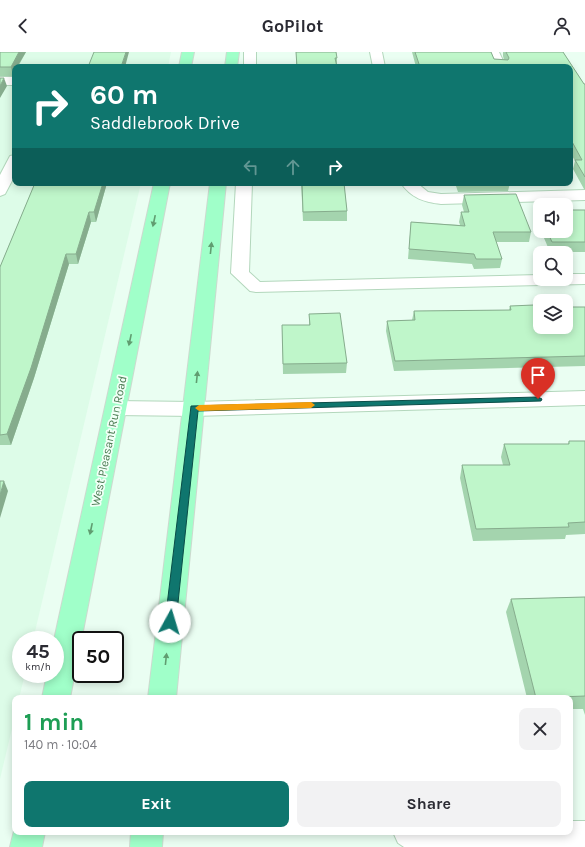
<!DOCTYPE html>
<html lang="en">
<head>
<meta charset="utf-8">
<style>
  :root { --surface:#fff; --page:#f2f2f3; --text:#2b2b33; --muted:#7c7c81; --accent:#0f766e }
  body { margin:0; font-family:Karla,sans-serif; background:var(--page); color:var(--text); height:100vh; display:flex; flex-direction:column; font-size:15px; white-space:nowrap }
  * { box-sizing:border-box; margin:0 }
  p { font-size:13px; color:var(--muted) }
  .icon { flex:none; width:22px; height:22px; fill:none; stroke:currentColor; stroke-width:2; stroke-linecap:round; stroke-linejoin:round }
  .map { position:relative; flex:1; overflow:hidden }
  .side { position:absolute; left:12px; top:643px; width:561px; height:140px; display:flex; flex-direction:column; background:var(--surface); border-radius:8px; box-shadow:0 2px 10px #0003 }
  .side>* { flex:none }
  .guide { position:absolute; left:12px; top:12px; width:561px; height:122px; border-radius:8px; box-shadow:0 2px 10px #0003; background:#0f766e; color:#fff; overflow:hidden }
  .fabs { position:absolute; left:533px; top:146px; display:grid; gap:8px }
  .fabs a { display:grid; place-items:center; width:40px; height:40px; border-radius:8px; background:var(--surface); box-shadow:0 2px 10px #0003; font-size:20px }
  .speed { position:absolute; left:12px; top:579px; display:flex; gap:8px; font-size:20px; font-weight:700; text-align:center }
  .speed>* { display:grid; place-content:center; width:52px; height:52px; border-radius:50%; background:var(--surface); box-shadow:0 2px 10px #0003; line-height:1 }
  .speed small { font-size:10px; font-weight:400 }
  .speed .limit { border:2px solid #111; border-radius:6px; background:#fff; color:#111 }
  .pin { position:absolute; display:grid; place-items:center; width:34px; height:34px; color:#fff; margin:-41px -17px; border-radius:50% 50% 50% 0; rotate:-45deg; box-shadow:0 0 4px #0007 }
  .pin .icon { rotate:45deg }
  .me { position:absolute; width:44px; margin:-22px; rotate:6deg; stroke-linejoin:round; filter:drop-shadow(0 0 3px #0008) }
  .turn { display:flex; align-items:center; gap:14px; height:84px; padding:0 12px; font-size:18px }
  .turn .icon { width:52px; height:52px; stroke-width:2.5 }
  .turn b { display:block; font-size:28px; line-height:34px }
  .lanes { display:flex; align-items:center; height:38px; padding:0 12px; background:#0003; justify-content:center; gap:20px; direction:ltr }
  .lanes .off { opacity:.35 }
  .round { display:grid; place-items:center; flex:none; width:42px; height:42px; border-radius:8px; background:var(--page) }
  .summary { display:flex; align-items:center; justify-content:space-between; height:68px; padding:0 12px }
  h1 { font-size:24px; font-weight:700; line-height:30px; color:#1e9e55 }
  .action { display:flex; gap:8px; margin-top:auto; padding:8px 12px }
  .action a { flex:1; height:46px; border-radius:8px; background:var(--accent); color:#fff; font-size:16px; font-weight:700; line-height:46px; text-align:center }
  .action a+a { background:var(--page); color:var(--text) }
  header { display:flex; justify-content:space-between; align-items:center; height:52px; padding:0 12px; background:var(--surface); font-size:18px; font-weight:700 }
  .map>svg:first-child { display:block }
  .residential { fill:#ddfce8 }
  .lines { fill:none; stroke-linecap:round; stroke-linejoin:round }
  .minor-casing { stroke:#b3d7bc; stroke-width:2 }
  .major-casing { stroke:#ccdacf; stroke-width:2 }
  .minor { fill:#fff; fill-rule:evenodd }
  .major { fill:#a0ffc9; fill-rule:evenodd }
  .wall { fill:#a4d4ae }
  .shaded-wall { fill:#86ac8d }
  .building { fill:#bff6ca; stroke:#86ac8d }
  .oneway { fill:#609d70 }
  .route { fill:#0f766e; stroke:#0a4d48 }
  .slow { fill:#f59e0b }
  .labels { text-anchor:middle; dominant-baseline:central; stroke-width:3.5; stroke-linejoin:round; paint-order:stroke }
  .street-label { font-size:12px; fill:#4a7c52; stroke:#f2fff7 }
</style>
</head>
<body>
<header><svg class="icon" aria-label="back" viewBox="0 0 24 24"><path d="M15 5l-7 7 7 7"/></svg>GoPilot<svg class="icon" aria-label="person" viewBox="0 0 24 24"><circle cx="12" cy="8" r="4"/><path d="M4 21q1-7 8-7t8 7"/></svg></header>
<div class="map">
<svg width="585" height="795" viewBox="0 0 585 795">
  <rect width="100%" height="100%" fill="#eafef2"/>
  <path class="residential" d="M 0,0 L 171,0 L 168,15 L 15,15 L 15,131 L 141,131 L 33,588 L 21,588 L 21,622 L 25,622 L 19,646 L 15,646 L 15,664 L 0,727 Z"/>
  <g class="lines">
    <g class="minor-casing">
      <path id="minor" d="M 244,0 L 256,0 L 256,15 L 244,15 Z
        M 370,0 L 382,0 L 385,15 L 373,15 Z
        M 487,0 L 499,0 L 506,15 L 494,15 Z
        M 0,25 L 15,25 L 15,33 L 0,33 Z
        M 15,103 L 15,123 L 5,142 L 0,144 L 0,123 L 10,104 Z
        M 236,131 L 252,131 L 249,220 L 260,230 L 540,223 L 540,227 L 566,227 L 566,222 L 585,222 L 585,232 L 256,240 L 250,239 L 231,221 Z
        M 401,131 L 417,131 L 428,140 L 441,142 L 585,138 L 585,148 L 441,152 C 424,150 411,146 401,131 Z
        M 585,339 L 585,353 L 194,364 L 115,363 L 108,361 L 105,356 L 108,351 L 115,349 L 194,350 Z
        M 570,769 L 585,769 L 585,795 L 404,795 L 398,791 L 393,780 L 570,780 Z"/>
    </g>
    <g class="major-casing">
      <path id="major" d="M 182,0 L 194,0 L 191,15 L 179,15 Z
        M 227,0 L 239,0 L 237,15 L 225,15 Z
        M 154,131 L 170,131 L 70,646 L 42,646 L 47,622 L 55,622 L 54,588 Z
        M 210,131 L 226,131 L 176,646 L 148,646 Z
        M 15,775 L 15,780 L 45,780 L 42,795 L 10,795 Z
        M 131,780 L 163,780 L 162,795 L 130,795 Z"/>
    </g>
    <use href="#minor" class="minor"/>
    <use href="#major" class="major"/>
  </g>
  <path class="wall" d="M 0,0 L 26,0 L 13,24 L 0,24 Z
    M 296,0 L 336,0 L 337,6 L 337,15 L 296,15 Z
    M 412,0 L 491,0 L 494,7 L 504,8 L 503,4 L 503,0 L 563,0 L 584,32 L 585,32 L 585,137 L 584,137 L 573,117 L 575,109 L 570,100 L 570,15 L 416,15 Z
    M 35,131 L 107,131 L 96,170 L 91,170 L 78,212 L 69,212 L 34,326 L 11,393 L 0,393 L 0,215 Z
    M 301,131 L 344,131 L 347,159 L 347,169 L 303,169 Z
    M 455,131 L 510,131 L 508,139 L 458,140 Z
    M 464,143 L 531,180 L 529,190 L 496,190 L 502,207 L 500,216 L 474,217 L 472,212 L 408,207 L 411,170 L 460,173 L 459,170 L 461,160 L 464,160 L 462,153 Z
    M 585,158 L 585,200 L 550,200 L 541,179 L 566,179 Z
    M 538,159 L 540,159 L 540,177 L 536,168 Z
    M 510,254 L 535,256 L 585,255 L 585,314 L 394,319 L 386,279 L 387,269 L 412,268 L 414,259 L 509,258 Z
    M 309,262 L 347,311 L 346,321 L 283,322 L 282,273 L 309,273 Z
    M 569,389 L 585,389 L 585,482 L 566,483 L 565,487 L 473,489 L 460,426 L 462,413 L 503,413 L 501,405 L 504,392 L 568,392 Z
    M 585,545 L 585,663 L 583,657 L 570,657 L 570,646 L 527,646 L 506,560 L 511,547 Z"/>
  <path class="shaded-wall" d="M 19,0 L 26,0 L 17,15 L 15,15 L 15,19 L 13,24 L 11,15 Z
    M 126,0 L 129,0 L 125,15 L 121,15 Z
    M 4,26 L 7,34 L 0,46 L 0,34 Z
    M 103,131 L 107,131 L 96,170 L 94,160 Z
    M 89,160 L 91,170 L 78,212 L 76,202 Z
    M 66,202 L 69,212 L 34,326 L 11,393 L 7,382 Z
    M 4,429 L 8,439 L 0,466 L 0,443 Z"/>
  <path class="building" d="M 0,0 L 19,0 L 11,15 L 0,15 Z
    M 94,0 L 126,0 L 121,15 L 88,15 Z
    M 296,0 L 336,0 L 337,6 L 335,6 L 337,15 L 297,15 Z
    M 415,0 L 491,0 L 494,7 L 508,8 L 509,6 L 506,0 L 563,0 L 584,32 L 585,32 L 585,125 L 575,108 L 582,108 L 570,86 L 570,15 L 420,15 Z
    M 0,26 L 4,26 L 0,34 Z
    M 35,131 L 103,131 L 94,160 L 89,160 L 76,202 L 66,202 L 31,316 L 7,382 L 0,383 L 0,215 Z
    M 302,131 L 344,131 L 347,159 L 303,160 Z
    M 516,142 L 531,180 L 493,180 L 502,207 L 476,207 L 474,202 L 409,197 L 411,170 L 465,174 L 461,160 L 469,160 L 464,143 Z
    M 566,158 L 585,158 L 585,190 L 552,190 L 547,179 L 566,179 Z
    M 534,253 L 535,256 L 540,256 L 540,275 L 566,275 L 566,255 L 585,255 L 585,304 L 395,309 L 387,269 L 415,268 L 414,259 L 511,258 L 510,254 Z
    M 340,261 L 347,311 L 283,312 L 282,273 L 310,273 L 309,262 Z
    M 569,389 L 585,389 L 585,470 L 568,471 L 569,475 L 476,477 L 462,413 L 510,413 L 504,392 L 569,392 Z
    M 0,429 L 4,429 L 0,443 Z
    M 585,545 L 585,644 L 536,646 L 511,547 Z"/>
  <defs><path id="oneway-solid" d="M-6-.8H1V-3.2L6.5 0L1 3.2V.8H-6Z"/></defs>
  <g class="oneway">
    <use href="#oneway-solid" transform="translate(154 169) rotate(102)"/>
    <use href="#oneway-solid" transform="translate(211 196) rotate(-84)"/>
    <use href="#oneway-solid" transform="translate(130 288) rotate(102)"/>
    <use href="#oneway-solid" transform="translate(197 325) rotate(-84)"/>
    <use href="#oneway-solid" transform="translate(91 477) rotate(102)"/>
    <use href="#oneway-solid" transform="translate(166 607) rotate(-84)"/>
  </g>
  <path class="route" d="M 538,345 L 542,347 L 541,349 L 198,359 L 176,570 L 174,573 L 170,575 L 166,573 L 165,570 L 191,354 Z"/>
  <path class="slow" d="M 311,350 L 315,353 L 311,356 L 199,359 L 195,356 L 199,353 Z"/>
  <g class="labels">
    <g class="street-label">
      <text transform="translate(109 389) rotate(-78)">West Pleasant Run Road</text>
    </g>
  </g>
</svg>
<div class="fabs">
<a><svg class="icon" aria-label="sound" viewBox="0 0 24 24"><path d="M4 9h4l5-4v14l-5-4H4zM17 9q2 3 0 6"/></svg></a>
<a><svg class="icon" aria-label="search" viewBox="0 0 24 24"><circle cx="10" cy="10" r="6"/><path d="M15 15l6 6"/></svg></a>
<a><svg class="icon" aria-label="layers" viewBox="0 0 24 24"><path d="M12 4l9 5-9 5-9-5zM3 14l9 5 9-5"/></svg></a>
</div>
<div class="speed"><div>45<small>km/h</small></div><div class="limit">50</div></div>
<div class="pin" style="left:538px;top:347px;background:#d93025"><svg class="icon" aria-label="arrive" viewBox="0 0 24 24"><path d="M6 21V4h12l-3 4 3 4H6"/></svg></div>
<svg class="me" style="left:170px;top:570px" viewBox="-20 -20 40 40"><circle r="19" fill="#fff"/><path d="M0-13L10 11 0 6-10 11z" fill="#0f766e"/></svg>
<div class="guide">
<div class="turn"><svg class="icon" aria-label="right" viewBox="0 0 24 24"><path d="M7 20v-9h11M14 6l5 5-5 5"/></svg><div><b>60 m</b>Saddlebrook Drive</div></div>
<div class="lanes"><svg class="icon off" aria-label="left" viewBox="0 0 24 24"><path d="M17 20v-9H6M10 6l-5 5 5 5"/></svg><svg class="icon off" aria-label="ahead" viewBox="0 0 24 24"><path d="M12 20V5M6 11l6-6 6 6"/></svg><svg class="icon" aria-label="right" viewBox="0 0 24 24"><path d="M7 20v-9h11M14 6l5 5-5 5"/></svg></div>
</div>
<section class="side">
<div class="summary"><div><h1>1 min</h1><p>140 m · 10:04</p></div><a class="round"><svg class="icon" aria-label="close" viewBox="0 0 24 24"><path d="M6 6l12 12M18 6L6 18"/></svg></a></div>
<div class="action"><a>Exit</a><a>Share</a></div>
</section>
</div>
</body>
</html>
